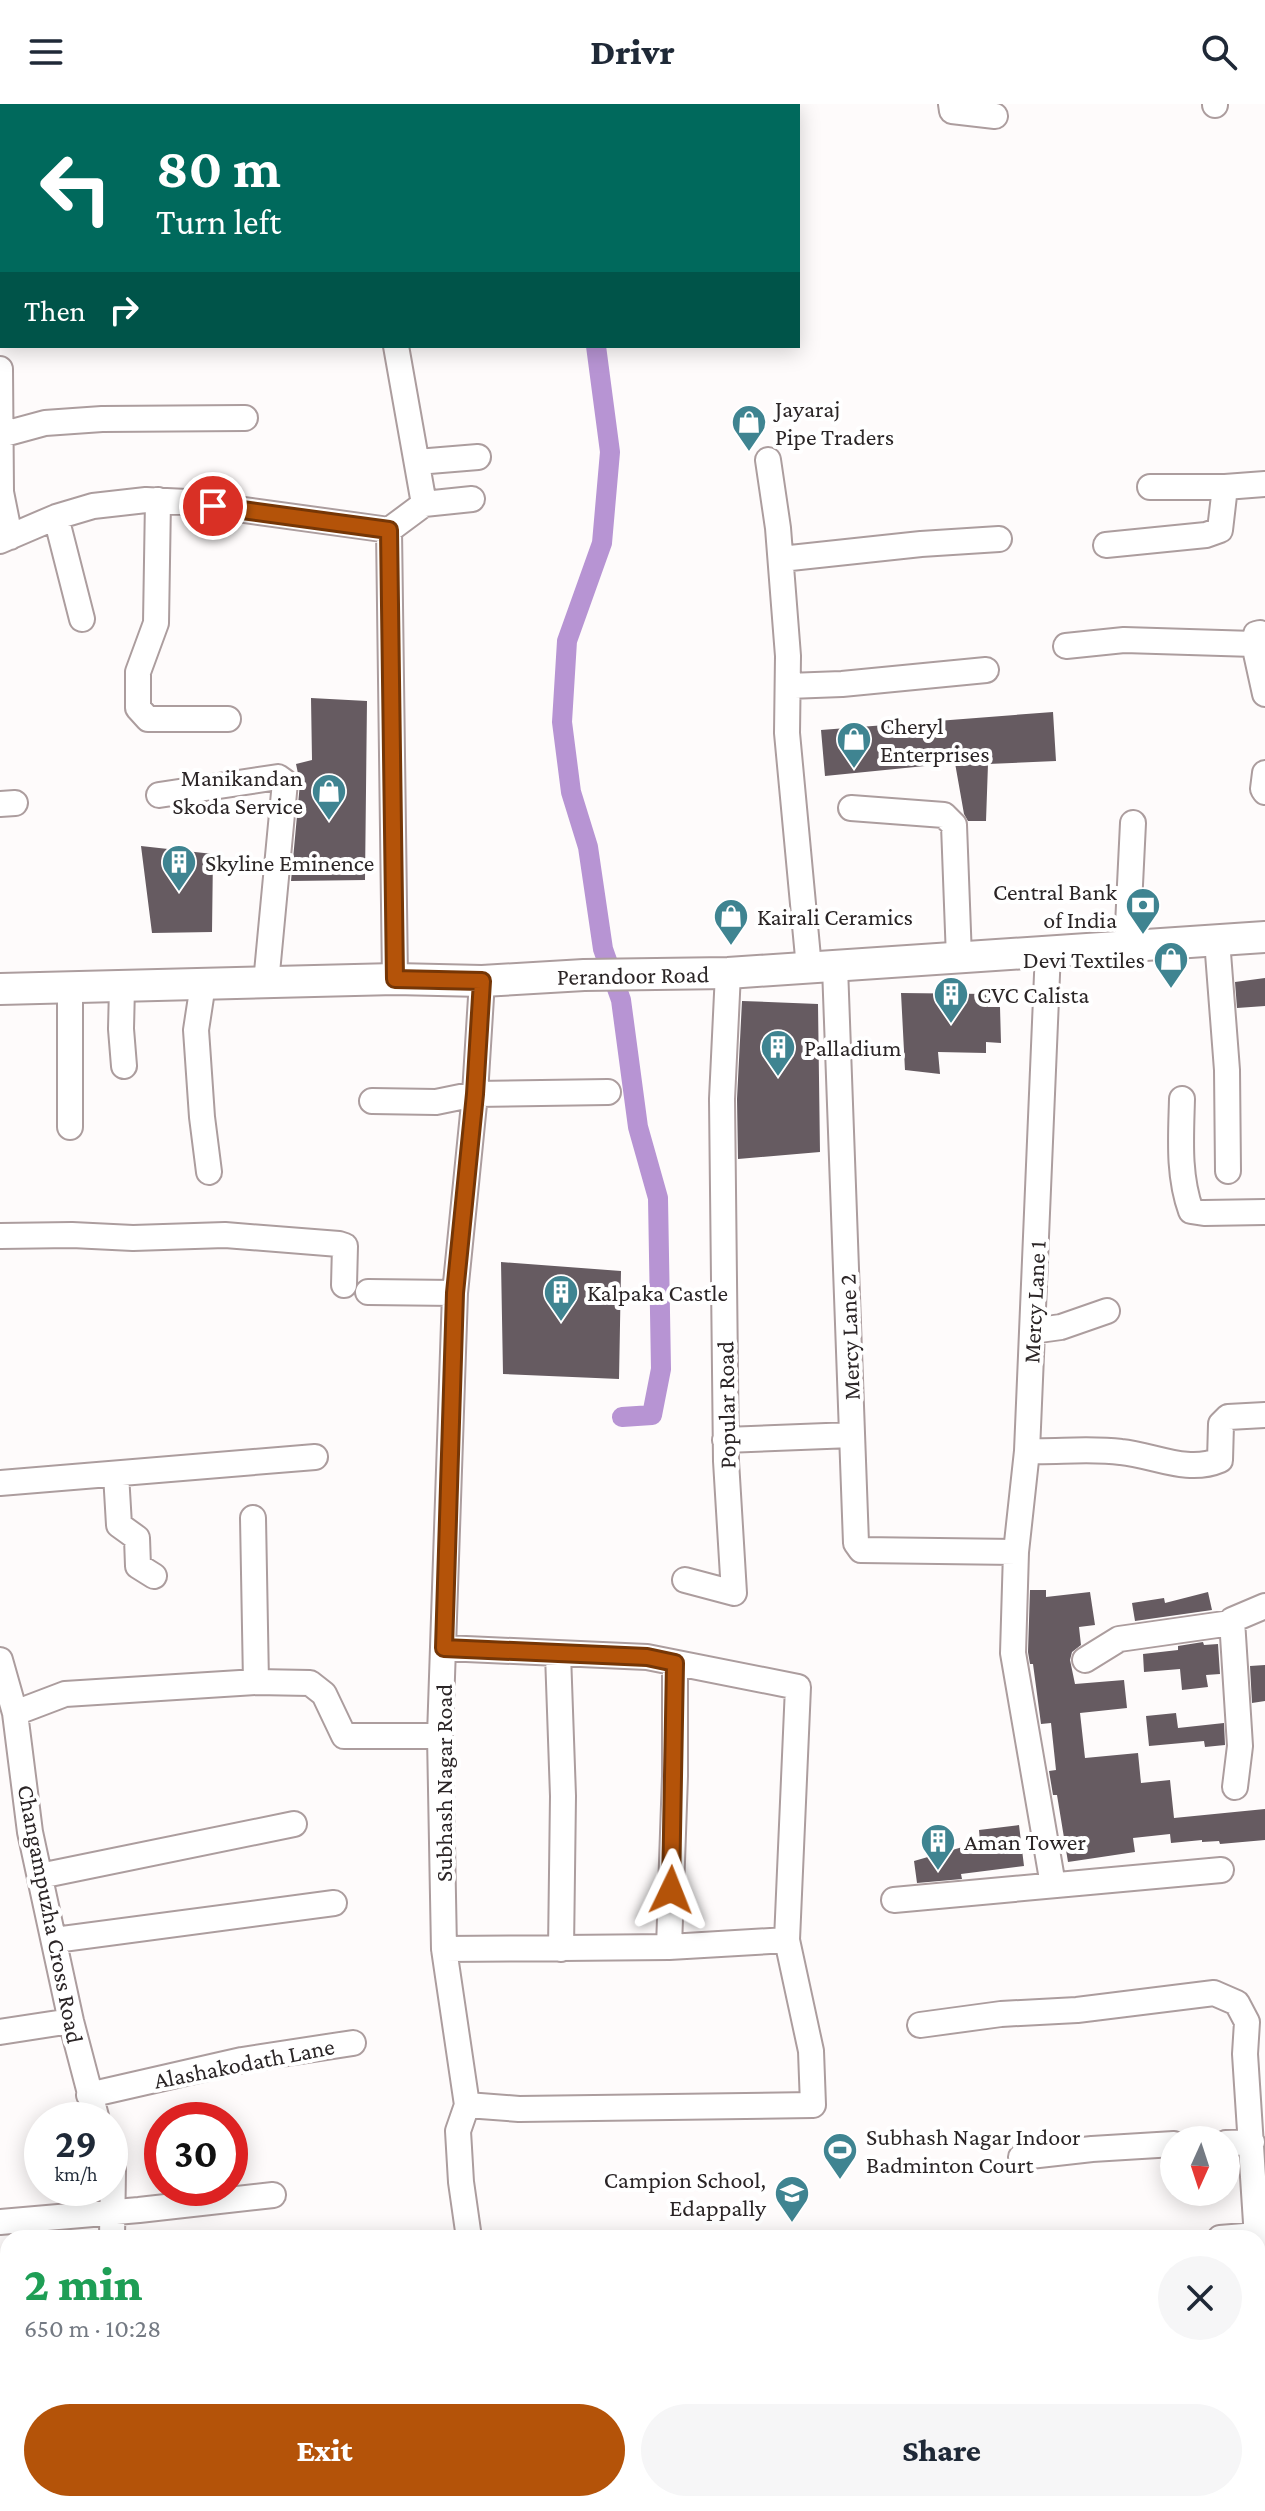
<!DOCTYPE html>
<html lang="en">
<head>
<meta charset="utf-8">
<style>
  :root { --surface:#fff; --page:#f6f6f7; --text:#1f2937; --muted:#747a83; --accent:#b45309 }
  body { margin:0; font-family:"Crimson Pro",serif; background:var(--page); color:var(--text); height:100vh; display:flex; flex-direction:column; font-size:30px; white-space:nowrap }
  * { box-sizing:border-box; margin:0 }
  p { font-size:26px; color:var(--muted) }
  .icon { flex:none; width:44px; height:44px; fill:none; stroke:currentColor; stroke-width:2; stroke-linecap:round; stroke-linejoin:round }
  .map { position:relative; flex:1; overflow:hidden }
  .drawer { position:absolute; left:0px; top:2126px; width:1266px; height:282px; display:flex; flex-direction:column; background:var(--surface); border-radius:24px 24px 0 0; box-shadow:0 4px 20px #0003 }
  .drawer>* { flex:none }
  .top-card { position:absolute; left:0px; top:0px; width:800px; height:244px; box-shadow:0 4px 20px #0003; background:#00695c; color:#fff; overflow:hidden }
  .needle { width:52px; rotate:183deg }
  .fabs { position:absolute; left:1160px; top:2022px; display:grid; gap:16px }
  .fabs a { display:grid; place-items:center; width:80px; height:80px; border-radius:50%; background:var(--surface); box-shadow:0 4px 20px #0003; font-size:40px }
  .speed { position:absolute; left:24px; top:1998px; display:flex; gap:16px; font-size:40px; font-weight:700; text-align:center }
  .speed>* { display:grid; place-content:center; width:104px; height:104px; border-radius:50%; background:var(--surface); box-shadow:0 4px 20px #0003; line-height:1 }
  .speed small { font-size:20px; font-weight:400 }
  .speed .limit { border:12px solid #d22; background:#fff; color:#111 }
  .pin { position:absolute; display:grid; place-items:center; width:68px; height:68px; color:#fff; margin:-34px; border:4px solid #fff; border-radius:50%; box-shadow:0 2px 8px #0007 }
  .me { position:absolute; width:88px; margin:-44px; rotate:2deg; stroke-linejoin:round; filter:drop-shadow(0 0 6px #0008) }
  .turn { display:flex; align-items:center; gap:28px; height:168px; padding:0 24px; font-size:36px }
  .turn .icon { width:104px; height:104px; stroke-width:2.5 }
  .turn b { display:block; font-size:56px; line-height:68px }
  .then { display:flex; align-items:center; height:76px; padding:0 24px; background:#0003; gap:16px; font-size:30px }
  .round { display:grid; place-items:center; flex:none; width:84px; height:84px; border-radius:42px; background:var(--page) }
  .headline { display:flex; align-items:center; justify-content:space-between; height:136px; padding:0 24px }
  h1 { font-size:48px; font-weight:800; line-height:60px; color:#1e9e55 }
  .cta { display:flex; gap:16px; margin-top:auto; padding:16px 24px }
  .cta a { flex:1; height:92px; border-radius:48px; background:var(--accent); color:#fff; font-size:32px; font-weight:800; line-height:92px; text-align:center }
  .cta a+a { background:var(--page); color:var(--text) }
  header { display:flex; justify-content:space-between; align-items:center; height:104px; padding:0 24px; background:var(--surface); font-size:36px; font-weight:800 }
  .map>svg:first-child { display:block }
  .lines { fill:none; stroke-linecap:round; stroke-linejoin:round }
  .canal { stroke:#b794d3; stroke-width:20 }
  .building { fill:#665b61 }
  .minor-casing { stroke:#ac9d9e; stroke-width:28 }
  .major-casing { stroke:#ac9d9e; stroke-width:34 }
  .minor { stroke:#fff; stroke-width:24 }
  .major { stroke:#fff; stroke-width:30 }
  .route-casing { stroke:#753606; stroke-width:20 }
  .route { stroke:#b45309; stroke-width:14 }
  .labels { text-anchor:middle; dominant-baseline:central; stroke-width:8; stroke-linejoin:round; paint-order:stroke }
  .poi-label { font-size:24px; fill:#2b2526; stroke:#fff; text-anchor:start }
  .street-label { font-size:24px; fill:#2b2526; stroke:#fff }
</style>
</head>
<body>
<header><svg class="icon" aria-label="menu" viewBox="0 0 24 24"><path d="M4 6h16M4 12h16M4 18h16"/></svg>Drivr<svg class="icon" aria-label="search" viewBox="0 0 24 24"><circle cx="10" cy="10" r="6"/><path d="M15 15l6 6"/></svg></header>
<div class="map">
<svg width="1265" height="2407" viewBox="0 0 1265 2407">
  <rect width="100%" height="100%" fill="#fefbfb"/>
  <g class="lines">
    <path class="canal" d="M 569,2 L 569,0
      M 596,242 L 610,348 L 602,439 L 567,537 L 562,618 L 571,688 L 588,743 L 603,845 L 621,896 L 638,1023 L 658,1094 L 661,1265 L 652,1311 L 622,1313"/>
  </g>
  <path class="building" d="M 311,594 L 367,597 L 365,776 L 291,777 L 300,679 L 296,660 L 312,656 Z
    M 1053,608 L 1056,657 L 988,660 L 986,717 L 968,717 L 964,710 L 955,659 L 825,672 L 821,626 Z
    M 141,742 L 213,750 L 212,828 L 152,829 Z
    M 1265,874 L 1265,902 L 1237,904 L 1235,878 Z
    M 901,889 L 987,890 L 988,903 L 1000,903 L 1001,939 L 986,938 L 986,949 L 938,948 L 940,970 L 905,966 Z
    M 742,897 L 818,900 L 820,1048 L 738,1055 L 737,995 Z
    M 501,1158 L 621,1167 L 619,1275 L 503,1270 Z
    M 1030,1486 L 1046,1486 L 1046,1493 L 1090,1488 L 1095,1521 L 1079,1523 L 1081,1541 L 1072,1548 L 1070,1556 L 1075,1580 L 1124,1576 L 1127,1604 L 1080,1609 L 1085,1654 L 1138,1649 L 1141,1679 L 1170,1676 L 1174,1714 L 1265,1705 L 1265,1736 L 1220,1740 L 1219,1737 L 1202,1738 L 1202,1736 L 1171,1739 L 1170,1730 L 1133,1734 L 1135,1748 L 1068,1758 L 1057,1691 L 1053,1691 L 1049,1667 L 1056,1666 L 1051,1619 L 1041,1620 L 1033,1560 L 1030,1560 L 1028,1548 Z
    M 1208,1488 L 1212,1506 L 1135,1517 L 1132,1499 L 1164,1494 L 1165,1499 Z
    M 1203,1538 L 1204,1541 L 1218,1540 L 1220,1570 L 1206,1571 L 1208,1583 L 1182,1586 L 1180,1565 L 1144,1568 L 1143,1550 L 1178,1546 L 1178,1542 Z
    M 1265,1561 L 1265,1597 L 1252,1599 L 1250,1562 Z
    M 1176,1609 L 1178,1624 L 1224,1619 L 1225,1641 L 1205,1643 L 1204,1637 L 1149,1642 L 1146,1612 Z
    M 1019,1721 L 1024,1762 L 961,1770 L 962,1775 L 917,1779 L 914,1757 L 980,1738 L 979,1726 Z"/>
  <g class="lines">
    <g class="minor-casing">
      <path id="minor" d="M 62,0 L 65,2
        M 951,0 L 952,7 L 995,12
        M 1215,0 L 1215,1
        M 0,143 L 2,144
        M 0,265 L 1,388 L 10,433
        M 1,331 L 45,319 L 102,315 L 245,314
        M 768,356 L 778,424 L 788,552 L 787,629 L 809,864
        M 417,358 L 478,353
        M 1150,383 L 1225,383 L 1265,380
        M 158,396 L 156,519 L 138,568 L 138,604 L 148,615 L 228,615
        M 424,400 L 472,395
        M 56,413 L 82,515
        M 389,426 L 395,875
        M 389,426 L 424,400 L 396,242
        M 0,437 L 56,413 L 93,402 L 146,396 L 187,398 L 389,426
        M 1106,441 L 1206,431 L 1220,426 L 1225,383
        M 781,455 L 921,440 L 999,435
        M 1260,529 L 1256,530 L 1254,540 L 1265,590
        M 1066,542 L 1124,536 L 1254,540
        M 788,582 L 842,580 L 986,566
        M 1265,669 L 1263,685 L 1265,688
        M 159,691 L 278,673 L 285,678 L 266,879
        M 0,700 L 15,699
        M 851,704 L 944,711 L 954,721 L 959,854
        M 1217,836 L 1227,966 L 1228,1067
        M 1127,842 L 1133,719
        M 1048,847 L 1027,1347 L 1016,1448 L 1013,1549 L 1053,1781
        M 835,863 L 856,1439 L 861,1446 L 1016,1448
        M 203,880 L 196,926 L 202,1013 L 209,1068
        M 122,883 L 121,925 L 124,962
        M 70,885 L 70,1023
        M 1182,995 C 1181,1033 1178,1071 1191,1107 L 1204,1109 L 1265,1108
        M 372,997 L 436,998 L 475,990 L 608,988
        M 0,1132 L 72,1131 L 133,1134 L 225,1131 L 339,1140 L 345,1142 L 344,1181
        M 368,1188 L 455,1189
        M 1032,1227 L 1061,1223 L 1107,1207
        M 725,1336 L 852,1331
        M 1027,1347 C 1058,1348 1091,1344 1121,1348 C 1154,1351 1187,1370 1220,1356 L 1221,1320 L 1228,1313 L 1265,1311
        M 116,1370 L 119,1421 L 137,1434 L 138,1462 L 154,1472
        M 0,1379 L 315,1353
        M 253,1414 L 256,1578
        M 685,1476 L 734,1489 L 726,1357 L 722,995 L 728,869
        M 444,1544 L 647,1553 L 798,1583 L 787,1836 L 811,1947 L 813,2001 L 519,2005 L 467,2001
        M 558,1550 L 563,1692 L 561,1845
        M 0,1556 L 15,1609 L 30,1728 L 71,1917 L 97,2016
        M 1085,1556 L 1119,1535 L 1231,1519
        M 15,1609 L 65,1590 L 256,1578 L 310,1579 L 324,1590 L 344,1632 L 440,1632
        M 1235,1683 L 1240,1642 L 1232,1516 L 1265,1502
        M 40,1772 L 294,1720
        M 894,1796 L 1221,1766
        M 55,1836 L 334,1799
        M 669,1843 L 675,1672 L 675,1559
        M 444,1845 L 669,1843 L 787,1836
        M 920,1921 L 1001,1910 L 1077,1906 L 1214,1889 L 1237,1899 L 1247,1918 L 1245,1950 L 1257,2134
        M 0,1928 L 71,1917
        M 89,1991 L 242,1956 L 353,1939
        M 1226,2039 L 1252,2038
        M 1021,2053 L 1092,2045 L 1174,2040
        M 110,2058 L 113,2066 L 112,2134
        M 0,2118 L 139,2106 L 273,2091
        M 469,2134 L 461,2078 L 458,2027 L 467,2001 L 444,1845 L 440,1632 L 455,1189 L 475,990 L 482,877
        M 1220,2134 L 1257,2131
        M 1258,2168 L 1265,2236
        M 476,2400 L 477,2407
        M 587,2400 L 591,2404 L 612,2407
        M 58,2407 L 59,2400
        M 771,2407 L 812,2405 L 812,2400"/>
    </g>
    <g class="major-casing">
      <path id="major" d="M 0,885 L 395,875 L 482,877 L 584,871 L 728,869 L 1265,833"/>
    </g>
    <use href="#minor" class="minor"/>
    <use href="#major" class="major"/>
  </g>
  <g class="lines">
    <g class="route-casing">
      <path id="route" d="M 213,402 L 389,426 L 395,875 L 482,877 L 475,990 L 455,1189 L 444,1544 L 647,1553 L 675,1559 L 671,1786"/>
    </g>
    <use href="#route" class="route"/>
  </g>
  <defs>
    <g id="shop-pin" transform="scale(1.8)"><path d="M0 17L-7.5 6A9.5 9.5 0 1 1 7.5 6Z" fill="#3f8491" stroke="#fff"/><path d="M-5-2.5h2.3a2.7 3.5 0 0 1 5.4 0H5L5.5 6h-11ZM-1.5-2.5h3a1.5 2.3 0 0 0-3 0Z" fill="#fff"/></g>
    <g id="building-pin" transform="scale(1.8)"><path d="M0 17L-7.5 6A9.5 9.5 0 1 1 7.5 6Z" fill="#3f8491" stroke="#fff"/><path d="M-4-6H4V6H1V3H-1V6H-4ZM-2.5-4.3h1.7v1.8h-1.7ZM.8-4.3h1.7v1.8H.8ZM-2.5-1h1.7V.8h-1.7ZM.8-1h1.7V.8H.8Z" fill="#fff"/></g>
    <g id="bank-pin" transform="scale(1.8)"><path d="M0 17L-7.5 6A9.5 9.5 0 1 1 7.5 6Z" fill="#3f8491" stroke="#fff"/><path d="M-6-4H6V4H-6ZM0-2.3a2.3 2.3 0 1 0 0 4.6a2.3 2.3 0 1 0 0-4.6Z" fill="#fff"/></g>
    <g id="stadium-pin" transform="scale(1.8)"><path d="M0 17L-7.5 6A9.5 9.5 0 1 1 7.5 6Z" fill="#3f8491" stroke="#fff"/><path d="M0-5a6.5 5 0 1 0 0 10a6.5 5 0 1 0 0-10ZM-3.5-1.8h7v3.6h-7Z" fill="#fff"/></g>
    <g id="school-pin" transform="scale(1.8)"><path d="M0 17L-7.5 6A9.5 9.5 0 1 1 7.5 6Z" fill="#3f8491" stroke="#fff"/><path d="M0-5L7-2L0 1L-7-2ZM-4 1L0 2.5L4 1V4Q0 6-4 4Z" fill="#fff"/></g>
  </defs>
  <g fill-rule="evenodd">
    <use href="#shop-pin" x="749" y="318"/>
    <use href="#shop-pin" x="854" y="635"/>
    <use href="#shop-pin" x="329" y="687"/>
    <use href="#building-pin" x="179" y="758"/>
    <use href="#bank-pin" x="1143" y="801"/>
    <use href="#shop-pin" x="731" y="812"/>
    <use href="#shop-pin" x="1171" y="855"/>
    <use href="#building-pin" x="951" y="890"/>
    <use href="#building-pin" x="778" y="943"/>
    <use href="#building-pin" x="561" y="1188"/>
    <use href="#building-pin" x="938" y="1737"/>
    <use href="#stadium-pin" x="840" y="2046"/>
    <use href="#school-pin" x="792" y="2089"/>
  </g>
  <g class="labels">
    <g class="poi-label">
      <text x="775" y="304">Jayaraj<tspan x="775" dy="28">Pipe Traders</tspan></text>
      <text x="880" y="621">Cheryl<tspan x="880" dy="28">Enterprises</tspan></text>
      <text x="303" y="673" text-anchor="end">Manikandan<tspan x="303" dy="28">Skoda Service</tspan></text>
      <text x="205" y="758">Skyline Eminence</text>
      <text x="1117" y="787" text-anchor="end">Central Bank<tspan x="1117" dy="28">of India</tspan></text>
      <text x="757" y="812">Kairali Ceramics</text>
      <text x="1145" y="855" text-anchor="end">Devi Textiles</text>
      <text x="977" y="890">CVC Calista</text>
      <text x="804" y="943">Palladium</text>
      <text x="587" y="1188">Kalpaka Castle</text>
      <text x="964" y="1737">Aman Tower</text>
      <text x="866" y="2032">Subhash Nagar Indoor<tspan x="866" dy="28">Badminton Court</tspan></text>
      <text x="766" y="2075" text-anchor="end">Campion School,<tspan x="766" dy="28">Edappally</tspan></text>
    </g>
    <g class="street-label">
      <text transform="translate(633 871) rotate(-1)">Perandoor Road</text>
      <text transform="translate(1034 1198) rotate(-87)">Mercy Lane 1</text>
      <text transform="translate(849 1233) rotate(-92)">Mercy Lane 2</text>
      <text transform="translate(726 1301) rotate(-91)">Popular Road</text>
      <text transform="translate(443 1679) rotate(-90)">Subhash Nagar Road</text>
      <text transform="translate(51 1810) rotate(79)">Changampuzha Cross Road</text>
      <text transform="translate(244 1959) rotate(-11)">Alashakodath Lane</text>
    </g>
  </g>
</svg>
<div class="fabs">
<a><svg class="needle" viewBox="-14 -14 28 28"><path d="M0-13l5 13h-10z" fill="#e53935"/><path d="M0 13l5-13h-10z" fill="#747a83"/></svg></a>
</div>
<div class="speed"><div>29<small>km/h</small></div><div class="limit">30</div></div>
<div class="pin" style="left:213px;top:402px;background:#d93025"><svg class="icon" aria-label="arrive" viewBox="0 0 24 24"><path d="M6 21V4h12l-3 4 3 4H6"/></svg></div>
<svg class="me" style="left:671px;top:1786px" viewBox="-20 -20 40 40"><path d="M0-17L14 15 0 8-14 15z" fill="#b45309" stroke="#fff" stroke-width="4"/></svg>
<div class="top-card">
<div class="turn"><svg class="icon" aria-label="left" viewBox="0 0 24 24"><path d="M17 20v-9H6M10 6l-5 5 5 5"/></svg><div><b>80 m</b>Turn left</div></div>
<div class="then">Then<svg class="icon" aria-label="right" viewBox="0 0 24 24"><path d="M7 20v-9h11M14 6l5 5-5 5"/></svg></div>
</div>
<section class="drawer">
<div class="headline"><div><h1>2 min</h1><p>650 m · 10:28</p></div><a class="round"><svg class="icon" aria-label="close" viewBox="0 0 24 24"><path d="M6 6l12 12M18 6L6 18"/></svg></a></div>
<div class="cta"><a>Exit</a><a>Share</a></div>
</section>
</div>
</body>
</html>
